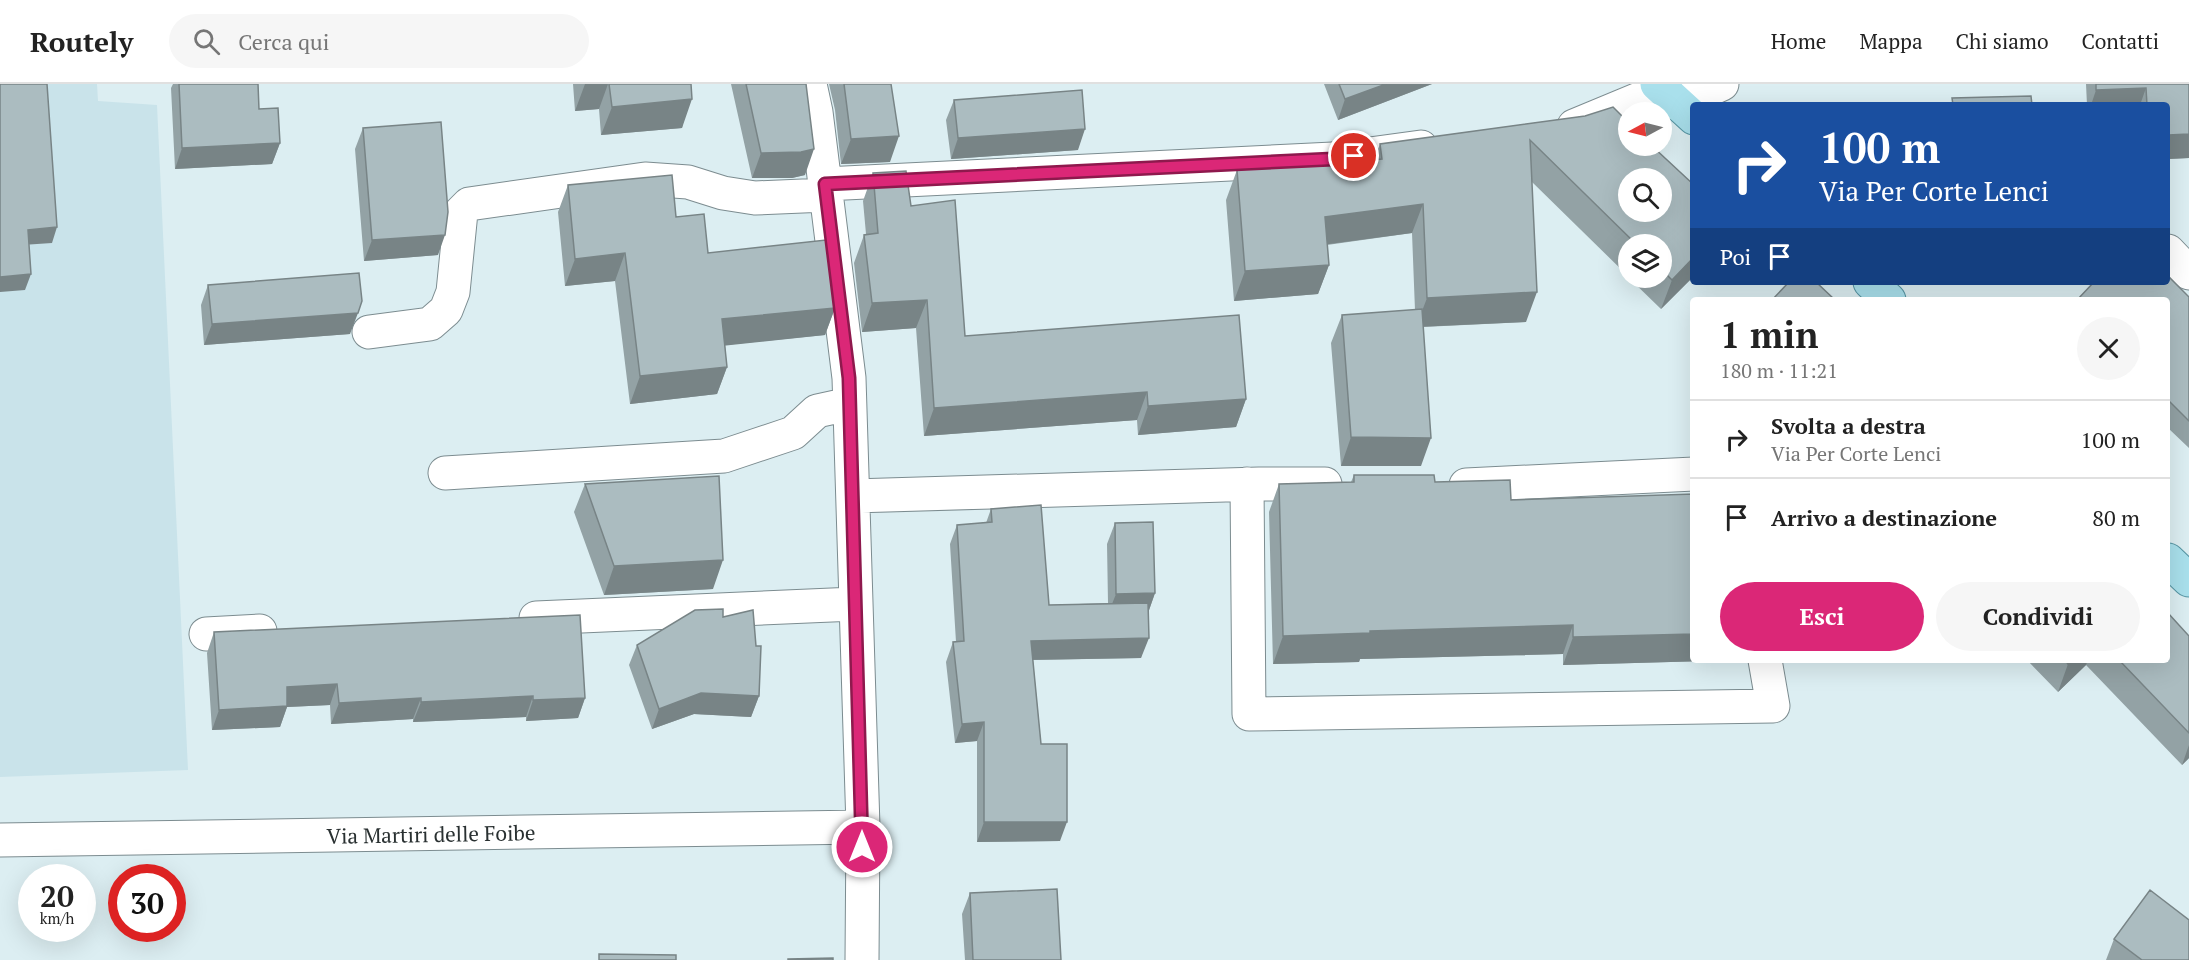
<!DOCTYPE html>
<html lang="it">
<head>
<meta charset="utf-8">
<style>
  :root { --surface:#fff; --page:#f6f6f6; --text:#222; --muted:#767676; --line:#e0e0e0; --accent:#db2777 }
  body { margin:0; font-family:"PT Serif",serif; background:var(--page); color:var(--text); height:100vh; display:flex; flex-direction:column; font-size:22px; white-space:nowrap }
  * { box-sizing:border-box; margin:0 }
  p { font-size:20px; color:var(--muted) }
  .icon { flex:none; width:33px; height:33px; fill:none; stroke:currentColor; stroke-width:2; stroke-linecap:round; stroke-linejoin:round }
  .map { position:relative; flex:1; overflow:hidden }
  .details { position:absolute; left:1690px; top:213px; width:480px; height:366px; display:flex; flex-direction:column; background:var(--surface); border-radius:6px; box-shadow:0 6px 24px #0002 }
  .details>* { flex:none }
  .banner { position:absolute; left:1690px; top:18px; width:480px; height:183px; border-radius:6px; box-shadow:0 6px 24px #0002; background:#1a4fa0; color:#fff; overflow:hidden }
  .needle { width:39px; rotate:263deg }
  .buttons { position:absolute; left:1618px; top:18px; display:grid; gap:12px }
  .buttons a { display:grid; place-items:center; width:54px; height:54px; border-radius:50%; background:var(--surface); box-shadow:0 6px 24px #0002; font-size:30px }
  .speed { position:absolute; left:18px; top:780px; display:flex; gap:12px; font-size:30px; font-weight:700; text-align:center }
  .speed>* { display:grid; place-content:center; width:78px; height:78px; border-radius:50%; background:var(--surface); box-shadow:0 6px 24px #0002; line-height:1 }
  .speed small { font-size:15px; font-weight:400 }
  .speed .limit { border:9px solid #d22; background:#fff; color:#111 }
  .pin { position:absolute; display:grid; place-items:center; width:51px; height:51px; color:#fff; margin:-26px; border:3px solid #fff; border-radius:50%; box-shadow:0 2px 6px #0007 }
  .me { position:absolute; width:66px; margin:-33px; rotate:0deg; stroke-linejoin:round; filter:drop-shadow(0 0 4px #0008) }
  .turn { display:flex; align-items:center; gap:21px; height:126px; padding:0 30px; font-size:27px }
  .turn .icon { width:78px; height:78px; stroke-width:2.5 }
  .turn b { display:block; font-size:42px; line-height:51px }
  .then { display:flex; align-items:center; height:57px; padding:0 30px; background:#0003; gap:12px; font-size:22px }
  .round { display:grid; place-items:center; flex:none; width:63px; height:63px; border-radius:32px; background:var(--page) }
  .summary { display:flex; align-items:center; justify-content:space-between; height:102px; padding:0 30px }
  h1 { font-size:36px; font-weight:700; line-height:45px }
  .button { display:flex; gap:12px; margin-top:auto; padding:12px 30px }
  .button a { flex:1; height:69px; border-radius:36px; background:var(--accent); color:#fff; font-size:24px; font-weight:700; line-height:69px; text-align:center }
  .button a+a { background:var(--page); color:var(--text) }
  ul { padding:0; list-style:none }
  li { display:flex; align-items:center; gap:18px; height:78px; padding:0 30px; border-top:2px solid var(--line) }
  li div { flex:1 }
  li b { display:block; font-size:22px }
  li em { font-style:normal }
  header { display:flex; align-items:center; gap:36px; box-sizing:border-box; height:84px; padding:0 30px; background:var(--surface); border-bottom:2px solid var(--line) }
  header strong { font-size:28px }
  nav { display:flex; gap:33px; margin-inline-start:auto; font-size:21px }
  .search { width:420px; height:54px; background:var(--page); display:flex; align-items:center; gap:15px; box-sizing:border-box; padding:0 21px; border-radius:33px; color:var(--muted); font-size:22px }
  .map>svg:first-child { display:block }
  .built { fill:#c9e3ea }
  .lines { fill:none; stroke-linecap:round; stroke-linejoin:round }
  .minor-casing { stroke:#7c8c90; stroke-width:35 }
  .major-casing { stroke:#5695a3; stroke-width:35 }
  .minor { stroke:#fff; stroke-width:33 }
  .major { stroke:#a9e0ec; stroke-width:33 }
  .wall { fill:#93a2a5 }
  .shaded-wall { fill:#788486 }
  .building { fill:#abbcc0; stroke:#788486; stroke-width:1.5; fill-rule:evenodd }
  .route-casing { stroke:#8e194d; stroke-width:15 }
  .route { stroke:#db2777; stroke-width:10 }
  .labels { text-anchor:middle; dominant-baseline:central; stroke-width:5; stroke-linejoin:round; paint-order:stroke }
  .street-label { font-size:21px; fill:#293031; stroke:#fff }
</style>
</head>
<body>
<header>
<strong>Routely</strong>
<div class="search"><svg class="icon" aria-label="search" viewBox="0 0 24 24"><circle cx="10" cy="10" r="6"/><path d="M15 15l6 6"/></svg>Cerca qui</div>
<nav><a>Home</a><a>Mappa</a><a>Chi siamo</a><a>Contatti</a></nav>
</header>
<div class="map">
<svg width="2189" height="876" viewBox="0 0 2189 876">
  <rect width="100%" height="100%" fill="#dceef2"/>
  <path class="built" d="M 0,0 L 97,0 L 98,17 L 157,21 L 188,686 L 0,693 Z"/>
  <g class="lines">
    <g class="minor-casing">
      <path id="minor" d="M 810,0 L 816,28 L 849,294 L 863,743 L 862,876
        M 1678,20 L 1722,0
        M 1574,42 L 1663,5
        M 825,100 L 1333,75 L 1421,63
        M 2168,167 L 2189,189
        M 369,248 L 430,240 L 446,226 L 453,208 L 461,128 L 469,120 L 645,95 L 688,98 L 723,109 L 755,114 L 826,111
        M 445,389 L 724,372 L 793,349 L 817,327 L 849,320
        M 1247,400 L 1249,630 L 1773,622 L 1765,576
        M 1466,401 L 1694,390
        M 853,412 L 1259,400 L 1325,400
        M 536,534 L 855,520
        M 206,550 L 260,547
        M 0,756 L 863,743"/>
    </g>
    <g class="major-casing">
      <path id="major" d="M 1657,0 L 1694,34
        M 1870,198 L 1889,216
        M 2168,476 L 2189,496"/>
    </g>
    <use href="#minor" class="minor"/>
    <use href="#major" class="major"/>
  </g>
  <path class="wall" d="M 173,0 L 258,0 L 259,25 L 280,59 L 272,80 L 175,85 L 171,4 Z
    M 573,0 L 691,0 L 682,44 L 601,51 L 599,25 L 575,27 Z
    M 731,0 L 806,0 L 805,91 L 792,94 L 752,94 Z
    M 829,0 L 891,0 L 890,78 L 841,80 L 835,26 Z
    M 1324,0 L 1432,0 L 1338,36 Z
    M 2086,0 L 2189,0 L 2189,74 L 2168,75 L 2168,21 L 2087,21 Z
    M 954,16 L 1078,66 L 951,75 L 946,36 Z
    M 1585,32 L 1694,192 L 1661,225 L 1629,194 L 1662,194 L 1662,160 L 1629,160 L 1629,193 L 1532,98 L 1526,238 L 1423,243 L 1421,382 L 1341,382 L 1331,259 L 1342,231 L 1415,226 L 1412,149 L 1327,161 L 1329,181 L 1318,210 L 1234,217 L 1226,116 L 1237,86 L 1374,76 L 1380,60 Z
    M 363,44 L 438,171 L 364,177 L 355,65 Z
    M 873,89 L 911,122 L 965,252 L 1246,315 L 1236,343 L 1138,351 L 1137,336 L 924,352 L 916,244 L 862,248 L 854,179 L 864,151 L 866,150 L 863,117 Z
    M 568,101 L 676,133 L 708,169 L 835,224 L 825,251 L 725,261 L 727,283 L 717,310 L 630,320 L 615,197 L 565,202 L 558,128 Z
    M 208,201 L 350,250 L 204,261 L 201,221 Z
    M 2189,213 L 2189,364 L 2168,344 L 2168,216 Z
    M 1354,391 L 1435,398 L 1511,416 L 1706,577 L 1563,581 L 1563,570 L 1360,575 L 1359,578 L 1273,580 L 1269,428 L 1279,400 L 1351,398 Z
    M 585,400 L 713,505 L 604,511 L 574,428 Z
    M 991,425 L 1049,521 L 1108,519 L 1107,460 L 1115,439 L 1155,509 L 1148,529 L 1141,574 L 1033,576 L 1041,660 L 1060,757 L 977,758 L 977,657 L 955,659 L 946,578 L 953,558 L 956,558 L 950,460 L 957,441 L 986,439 Z
    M 723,533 L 759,612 L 751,633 L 694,630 L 652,645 L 629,581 L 637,561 Z
    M 214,548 L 585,614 L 578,634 L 526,637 L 526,633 L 413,638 L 413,635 L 331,640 L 330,621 L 287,623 L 280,643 L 212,646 L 207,569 Z
    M 2189,552 L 2189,674 L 2182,681 L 2086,581 L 2058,608 L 2027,576 L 2168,576 Z
    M 970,809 L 1061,876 L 965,876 L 962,830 Z
    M 2114,855 L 2189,876 L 2106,876 Z"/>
  <path class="shaded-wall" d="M 585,0 L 608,0 L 599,25 L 575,27 Z
    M 1386,0 L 1432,0 L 1338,36 L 1345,15 Z
    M 2146,4 L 2140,21 L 2091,21 L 2096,6 Z
    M 692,15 L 682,44 L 601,51 L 612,23 Z
    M 1085,45 L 1078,66 L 951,75 L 958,54 Z
    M 2189,50 L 2189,74 L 2168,75 L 2168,51 Z
    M 899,52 L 890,78 L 841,80 L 851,55 Z
    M 280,59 L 272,80 L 175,85 L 182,64 Z
    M 814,65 L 805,91 L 792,94 L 752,94 L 761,69 Z
    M 1423,120 L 1412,149 L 1314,162 L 1325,133 Z
    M 57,143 L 52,159 L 22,161 L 28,146 Z
    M 445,151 L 438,171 L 364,177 L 372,156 Z
    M 625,169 L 615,197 L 565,202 L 575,175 Z
    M 1694,173 L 1694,192 L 1661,225 L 1672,196 Z
    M 1329,181 L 1318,210 L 1234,217 L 1245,187 Z
    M 31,190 L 25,206 L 0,208 L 0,193 Z
    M 1537,208 L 1526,238 L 1416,243 L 1427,214 Z
    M 927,216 L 916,244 L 862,248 L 872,219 Z
    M 835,224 L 825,251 L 712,263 L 722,235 Z
    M 358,229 L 350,250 L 204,261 L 212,240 Z
    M 727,283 L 717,310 L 630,320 L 640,292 Z
    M 1147,308 L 1137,336 L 924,352 L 934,324 Z
    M 1246,315 L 1236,343 L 1138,351 L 1148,322 Z
    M 1351,353 L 1431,354 L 1421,382 L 1341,382 Z
    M 723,476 L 713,505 L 604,511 L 614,482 Z
    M 1155,509 L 1148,529 L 1108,530 L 1116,510 Z
    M 1573,541 L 1563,570 L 1360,575 L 1359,578 L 1273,580 L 1283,552 L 1370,547 Z
    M 1694,550 L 1694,576 L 1706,576 L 1706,577 L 1563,581 L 1573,553 Z
    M 1149,554 L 1141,574 L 1024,576 L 1031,557 Z
    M 2072,576 L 2088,576 L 2086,581 L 2058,608 L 2068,580 Z
    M 337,600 L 330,621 L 287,623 L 280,643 L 212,646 L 219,626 L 287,603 Z
    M 701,609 L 759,612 L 751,633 L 694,630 L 652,645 L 659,625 Z
    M 533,612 L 526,633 L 413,638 L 421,618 Z
    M 421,614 L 413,635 L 331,640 L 339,619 Z
    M 585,614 L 578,634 L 526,637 L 533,616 Z
    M 984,638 L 977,657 L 955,659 L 962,640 Z
    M 2189,661 L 2189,674 L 2182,681 Z
    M 984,738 L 1067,738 L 1060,757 L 977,758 Z"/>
  <path class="building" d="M 0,0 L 47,0 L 57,143 L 28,146 L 31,190 L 0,193 Z
    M 179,0 L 258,0 L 259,25 L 278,24 L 280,59 L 182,64 Z
    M 609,0 L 691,0 L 692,15 L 612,23 Z
    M 746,0 L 806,0 L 814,65 L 801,68 L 761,69 Z
    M 844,0 L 891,0 L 899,52 L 851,55 Z
    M 1339,0 L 1386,0 L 1345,15 Z
    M 2096,0 L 2189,0 L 2189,50 L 2168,51 L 2168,21 L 2147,21 L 2146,4 L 2096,6 Z
    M 1082,6 L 1085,45 L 958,54 L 954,16 Z
    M 2031,12 L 2032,21 L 1953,21 L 1952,14 Z
    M 1613,23 L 1629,39 L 1629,62 L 1652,62 L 1694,101 L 1694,173 L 1672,196 L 1662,186 L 1662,160 L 1636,160 L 1530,56 L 1537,208 L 1427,214 L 1423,120 L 1325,133 L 1329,181 L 1245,187 L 1237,86 L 1382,75 L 1380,60 L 1585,32 ZM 1629,94 L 1662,94 L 1662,128 L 1629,128 Z
    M 441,38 L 448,128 L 445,151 L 372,156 L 363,44 Z
    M 906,87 L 911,122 L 955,116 L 965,252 L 1239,231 L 1246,315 L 1148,322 L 1147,308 L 934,324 L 927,216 L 872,219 L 864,151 L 878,149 L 873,89 Z
    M 672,91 L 676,133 L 704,130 L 708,169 L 826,156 L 835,224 L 722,235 L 727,283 L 640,292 L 625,169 L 575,175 L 568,101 Z
    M 359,189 L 362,217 L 358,229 L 212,240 L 208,201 Z
    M 2168,192 L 2189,213 L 2189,337 L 2168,316 L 2168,309 L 2169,308 L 2168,307 L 2168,216 L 2077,216 L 2094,198 L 2168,198 Z
    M 1789,198 L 1816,198 L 1835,216 L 1772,216 Z
    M 1422,225 L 1431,354 L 1351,353 L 1342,231 Z
    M 1354,391 L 1434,391 L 1435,398 L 1510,396 L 1511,416 L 1694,410 L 1694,550 L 1573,553 L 1573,541 L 1370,547 L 1370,549 L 1283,552 L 1279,400 L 1354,398 Z
    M 719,392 L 723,476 L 614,482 L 585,400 Z
    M 1041,421 L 1049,521 L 1148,519 L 1149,554 L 1031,557 L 1041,660 L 1067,660 L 1067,738 L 984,738 L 984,638 L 962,640 L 953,558 L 964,557 L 957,441 L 992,438 L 991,425 Z
    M 1153,438 L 1155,509 L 1116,510 L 1115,439 Z
    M 723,525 L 723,533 L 753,526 L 756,562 L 761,562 L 759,612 L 701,609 L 659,625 L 637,561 L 695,526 Z
    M 2168,529 L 2189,552 L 2189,649 L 2119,576 L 2168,576 Z
    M 580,531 L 585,614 L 533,616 L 533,612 L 421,618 L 421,614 L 339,619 L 337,600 L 287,603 L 287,622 L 219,626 L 214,548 Z
    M 2065,576 L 2072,576 L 2068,580 Z
    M 1057,805 L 1061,876 L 973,876 L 970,809 Z
    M 2150,806 L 2189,836 L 2189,876 L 2142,876 L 2114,855 Z
    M 599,870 L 676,871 L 676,876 L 599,876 Z
    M 833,874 L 833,876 L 788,876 L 788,875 Z"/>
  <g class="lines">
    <g class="route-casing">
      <path id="route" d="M 862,763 L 849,294 L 825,100 L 1333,75 L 1354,72"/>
    </g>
    <use href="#route" class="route"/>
  </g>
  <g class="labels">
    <g class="street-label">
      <text transform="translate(431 750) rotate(-1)">Via Martiri delle Foibe</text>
    </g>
  </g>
</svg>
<div class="buttons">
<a><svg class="needle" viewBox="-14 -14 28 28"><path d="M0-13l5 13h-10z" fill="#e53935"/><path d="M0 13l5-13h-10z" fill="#767676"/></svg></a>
<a><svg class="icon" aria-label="search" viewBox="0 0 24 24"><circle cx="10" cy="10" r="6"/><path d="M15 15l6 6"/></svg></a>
<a><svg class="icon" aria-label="layers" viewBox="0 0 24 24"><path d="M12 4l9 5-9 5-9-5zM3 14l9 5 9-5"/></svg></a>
</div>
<div class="speed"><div>20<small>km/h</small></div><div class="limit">30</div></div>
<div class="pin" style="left:1354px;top:72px;background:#d93025"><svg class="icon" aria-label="arrive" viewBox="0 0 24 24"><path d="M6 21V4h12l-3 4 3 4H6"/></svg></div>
<svg class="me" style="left:862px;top:763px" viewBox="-20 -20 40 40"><circle r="17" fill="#db2777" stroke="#fff" stroke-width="3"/><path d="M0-11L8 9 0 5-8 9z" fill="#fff"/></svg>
<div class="banner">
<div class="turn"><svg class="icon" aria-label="right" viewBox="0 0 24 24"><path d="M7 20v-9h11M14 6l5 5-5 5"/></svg><div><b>100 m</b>Via Per Corte Lenci</div></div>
<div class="then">Poi<svg class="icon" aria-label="arrive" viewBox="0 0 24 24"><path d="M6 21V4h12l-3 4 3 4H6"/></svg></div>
</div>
<section class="details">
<div class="summary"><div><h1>1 min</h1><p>180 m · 11:21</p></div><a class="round"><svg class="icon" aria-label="close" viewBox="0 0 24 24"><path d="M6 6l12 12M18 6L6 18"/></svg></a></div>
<ul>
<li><svg class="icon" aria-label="right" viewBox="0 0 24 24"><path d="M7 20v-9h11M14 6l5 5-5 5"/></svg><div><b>Svolta a destra</b><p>Via Per Corte Lenci</p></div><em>100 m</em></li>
<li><svg class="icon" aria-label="arrive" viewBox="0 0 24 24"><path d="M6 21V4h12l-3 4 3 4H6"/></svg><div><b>Arrivo a destinazione</b></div><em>80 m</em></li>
</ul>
<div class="button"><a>Esci</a><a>Condividi</a></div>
</section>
</div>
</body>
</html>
